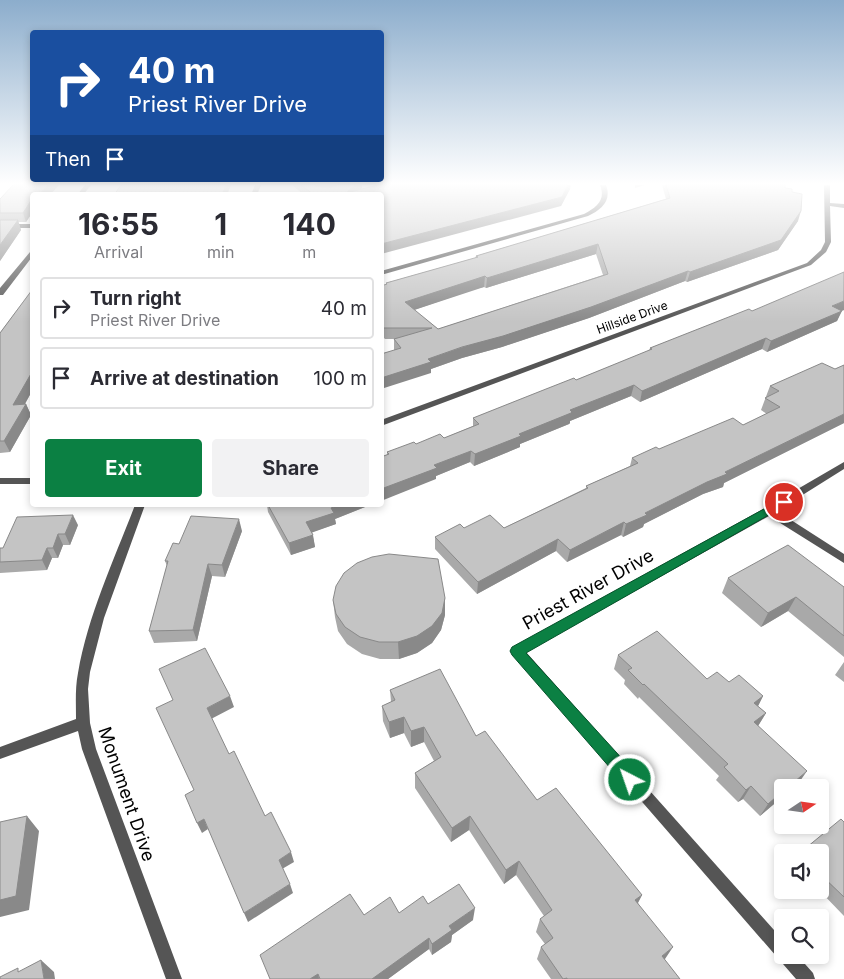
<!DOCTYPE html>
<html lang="en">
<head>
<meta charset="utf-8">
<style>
  :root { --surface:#fff; --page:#f2f2f3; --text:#2b2b33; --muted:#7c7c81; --line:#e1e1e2; --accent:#0b8043 }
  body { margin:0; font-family:Inter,sans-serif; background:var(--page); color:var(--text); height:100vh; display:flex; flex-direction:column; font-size:19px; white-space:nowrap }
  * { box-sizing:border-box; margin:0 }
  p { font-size:16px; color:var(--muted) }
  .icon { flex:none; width:28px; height:28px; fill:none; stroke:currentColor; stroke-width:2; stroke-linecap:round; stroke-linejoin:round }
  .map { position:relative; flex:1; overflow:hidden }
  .side { position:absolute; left:30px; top:192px; width:354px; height:315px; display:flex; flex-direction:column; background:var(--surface); border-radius:5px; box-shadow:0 2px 8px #0003 }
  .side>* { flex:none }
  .top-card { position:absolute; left:30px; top:30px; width:354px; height:152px; border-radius:5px; box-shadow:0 2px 8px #0003; background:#1a4fa0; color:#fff; overflow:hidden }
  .needle { width:32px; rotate:77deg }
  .tools { position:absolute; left:774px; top:779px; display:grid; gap:10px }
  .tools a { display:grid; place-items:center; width:55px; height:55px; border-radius:5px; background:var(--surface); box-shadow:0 2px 8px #0003; font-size:25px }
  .pin { position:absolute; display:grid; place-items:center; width:42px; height:42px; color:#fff; margin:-21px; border:2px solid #fff; border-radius:50%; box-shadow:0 1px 5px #0007 }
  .me { position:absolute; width:55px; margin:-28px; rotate:319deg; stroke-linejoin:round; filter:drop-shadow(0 0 4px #0008) }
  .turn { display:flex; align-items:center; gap:18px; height:105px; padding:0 15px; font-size:22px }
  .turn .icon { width:65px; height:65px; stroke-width:2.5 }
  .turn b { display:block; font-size:35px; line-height:42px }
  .then { display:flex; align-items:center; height:48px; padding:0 15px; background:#0003; gap:10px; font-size:19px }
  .eta { display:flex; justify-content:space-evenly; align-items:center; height:85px; text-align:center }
  .eta b { font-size:30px; font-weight:700; line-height:35px }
  .button { display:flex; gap:10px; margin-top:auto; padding:10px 15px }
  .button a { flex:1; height:58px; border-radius:5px; background:var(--accent); color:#fff; font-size:20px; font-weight:700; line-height:58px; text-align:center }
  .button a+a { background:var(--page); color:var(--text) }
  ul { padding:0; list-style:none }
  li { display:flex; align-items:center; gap:15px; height:62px; margin:0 10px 8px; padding:0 5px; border:2px solid var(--line); border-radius:5px }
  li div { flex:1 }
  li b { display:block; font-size:19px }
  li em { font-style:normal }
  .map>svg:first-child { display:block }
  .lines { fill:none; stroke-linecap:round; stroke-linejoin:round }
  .minor { fill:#555; fill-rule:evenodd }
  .wall { fill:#a9a9a9; fill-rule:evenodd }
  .shaded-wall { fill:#898989 }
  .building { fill:#c4c4c4; stroke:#898989; fill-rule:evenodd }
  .route { fill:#0b8043; stroke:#07532c }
  .labels { text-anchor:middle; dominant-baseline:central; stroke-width:4.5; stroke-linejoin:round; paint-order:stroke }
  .far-street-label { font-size:12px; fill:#000; stroke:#fff }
  .near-street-label { font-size:18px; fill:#000; stroke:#fff }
</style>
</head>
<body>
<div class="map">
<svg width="844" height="979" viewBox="0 0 844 979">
  <rect width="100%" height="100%" fill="#fff"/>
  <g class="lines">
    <path class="minor" d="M 85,185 L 91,185 L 83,195 L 77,195 Z
      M 255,185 L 261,185 L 257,195 L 251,195 Z
      M 600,185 L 606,185 C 612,201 601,210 588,216 L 381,275 L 381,271 L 584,214 C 597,207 606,200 600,185 Z
      M 824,185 L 830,185 L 830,203 L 844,204 L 844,208 L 830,206 L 831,242 L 826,252 L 811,265 L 381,426 L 381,420 L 807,263 L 821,250 L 825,242 Z
      M 0,224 L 32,224 L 32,228 L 0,228 Z
      M 32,251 L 32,257 L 3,295 L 0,295 L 0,288 L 30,252 Z
      M 844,462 L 844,469 L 777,511 L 844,554 L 844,563 L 769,516 L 526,652 L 782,939 L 782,955 L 797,955 L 813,973 L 815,979 L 796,979 L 511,651 L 513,647 L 765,508 Z
      M 0,478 L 32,478 L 32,484 L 0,484 Z
      M 135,505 L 145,505 L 104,618 L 90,672 L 88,689 L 90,723 L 96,749 L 182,979 L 166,979 L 82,749 L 78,731 L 0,759 L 0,747 L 76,719 C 76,704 75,688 78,673 C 88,615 114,560 135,505 Z"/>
  </g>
  <path class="wall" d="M 292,185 L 362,185 L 362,188 L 361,189 L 570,189 L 561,206 L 381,195 L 304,195 Z
    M 662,185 L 785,185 L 785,188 L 792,192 L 798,221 L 778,250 L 687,282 L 685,281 L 589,318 L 502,347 L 462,358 L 431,369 L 431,373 L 394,350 L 394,339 L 395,339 L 385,339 L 381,335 L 381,286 L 386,285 L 386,283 L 475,258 L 476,256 L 666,199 ZM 596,254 L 603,275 L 438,329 L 414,310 L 475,289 L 484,287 L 486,288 Z
    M 32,195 L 32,213 L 26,222 L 18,222 L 21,230 L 0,261 L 0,199 Z
    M 32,290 L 32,391 L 25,404 L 26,404 L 31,415 L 10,452 L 0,453 L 0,333 Z
    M 844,310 L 841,311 L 837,321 L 767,352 L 762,349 L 640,402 L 631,396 L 570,421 L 570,423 L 569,424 L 520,444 L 520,447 L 474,466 L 470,462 L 436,476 L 436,479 L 387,455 L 387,452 L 416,444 L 444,438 L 473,426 L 473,418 L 576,380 L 649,351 L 650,348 L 752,311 Z
    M 844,365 L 844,423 L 724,483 L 723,487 L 703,494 L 644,524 L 643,527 L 623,537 L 621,535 L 567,562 L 556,551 L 477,594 L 435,549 L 435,537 L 464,528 L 504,528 L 586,488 L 586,486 L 630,466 L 632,458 L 659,449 L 743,425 L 767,414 L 761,410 L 770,386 L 835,369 Z
    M 267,505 L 370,505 L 335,519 L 336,524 L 312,532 L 315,547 L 291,555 L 268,512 Z
    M 78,525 L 70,545 L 63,545 L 58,558 L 52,558 L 47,570 L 0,573 L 0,548 L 3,548 Z
    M 242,531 L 225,577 L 212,576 L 197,641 L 154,643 L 149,631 L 167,566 L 165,561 L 179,544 Z
    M 728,578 L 844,587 L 844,657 L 788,611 L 761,627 L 722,593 Z
    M 445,598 L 445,615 L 441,630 L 432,643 L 417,653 L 399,659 L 380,659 L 362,654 L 347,644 L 338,631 L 335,617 L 333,600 Z
    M 618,655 L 707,679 L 729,682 L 763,696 L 758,706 L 766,713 L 758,726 L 798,784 L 760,816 L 743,799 L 738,802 L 716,780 L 719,776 L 639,697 L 638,699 L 624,684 L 625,680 L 614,669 Z
    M 844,662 L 844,682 L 835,675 Z
    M 390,690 L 476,736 L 537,800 L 642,895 L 638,903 L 664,959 L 680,979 L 551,979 L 537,959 L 541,947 L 545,944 L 536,932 L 540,919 L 544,916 L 516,875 L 504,884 L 469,830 L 451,842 L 415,788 L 415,773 L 434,761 L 424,742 L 411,747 L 404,733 L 390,738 L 383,721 L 382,706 L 391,702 Z
    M 844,822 L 844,916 L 819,890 L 820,890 L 820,852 Z
    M 428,904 L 473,920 L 452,935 L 451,942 L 432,955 L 429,949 L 388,979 L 270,979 L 364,915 L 399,913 Z"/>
  <path class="shaded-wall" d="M 48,185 L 59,185 L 50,195 L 39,195 Z
    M 226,185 L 231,185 L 227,195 L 222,195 Z
    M 316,185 L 349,185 L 318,193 L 315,186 Z
    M 355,185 L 362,185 L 362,188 L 354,195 L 346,193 Z
    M 568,185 L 571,185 L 570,189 L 561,206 L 381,254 L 381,244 Z
    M 635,185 L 645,185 L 635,188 Z
    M 32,199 L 32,213 L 26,222 L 23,213 Z
    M 801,211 L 798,221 L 778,250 L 687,282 L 690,272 Z
    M 18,220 L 21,230 L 0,261 L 0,245 Z
    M 598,244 L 596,254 L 486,288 L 487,278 Z
    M 688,271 L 685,281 L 589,318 L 502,347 L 462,358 L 431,369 L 431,373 L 381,389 L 381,378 L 428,359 Z
    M 485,276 L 484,287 L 405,313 L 405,302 Z
    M 844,301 L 844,310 L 827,316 L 832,306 Z
    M 842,311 L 837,321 L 767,352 L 771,341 Z
    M 766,338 L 762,349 L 640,402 L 642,391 Z
    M 32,372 L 32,391 L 18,416 L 13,405 Z
    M 634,385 L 631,396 L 570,421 L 570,423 L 569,424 L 520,444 L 520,447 L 474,466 L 475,454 L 570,410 Z
    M 26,404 L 31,415 L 10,452 L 4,441 Z
    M 844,414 L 844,423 L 724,483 L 723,487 L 703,494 L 644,524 L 643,527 L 623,537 L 626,524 L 645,513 L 725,472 Z
    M 471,451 L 470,462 L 436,476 L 436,479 L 381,501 L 381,489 L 434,465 Z
    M 339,505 L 370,505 L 335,519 L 336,524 L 308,534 L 306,522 L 331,508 Z
    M 73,515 L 78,525 L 70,545 L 65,534 Z
    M 239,519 L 242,531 L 225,577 L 222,565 Z
    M 624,522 L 621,535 L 567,562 L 570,550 Z
    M 58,534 L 63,545 L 58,558 L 53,548 Z
    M 313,535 L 315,547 L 291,555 L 289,543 Z
    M 558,539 L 556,551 L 477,594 L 478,582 Z
    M 47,548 L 52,558 L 47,570 L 42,560 Z
    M 208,564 L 212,576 L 197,641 L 193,630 Z
    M 796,597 L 788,611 L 761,627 L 768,613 Z
    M 445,598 L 445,615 L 441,630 L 432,643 L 417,653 L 399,659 L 398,642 Z
    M 230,696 L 234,707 L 211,719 L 207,708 Z
    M 763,696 L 756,710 L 754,703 Z
    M 766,713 L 758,726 L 754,722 Z
    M 404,717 L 404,733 L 390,738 L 389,722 Z
    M 424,727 L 424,742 L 411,747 L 411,731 Z
    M 807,771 L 798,784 L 793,788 L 787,788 Z
    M 751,786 L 743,799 L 738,802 L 746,790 Z
    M 782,792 L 782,797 L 760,816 L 768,804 Z
    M 27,816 L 39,831 L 29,910 L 0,917 L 0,900 Z
    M 470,816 L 469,830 L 451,842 L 452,828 Z
    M 204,819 L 208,829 L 202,833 L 197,823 Z
    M 291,852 L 294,862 L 282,869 L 279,860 Z
    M 519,861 L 516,875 L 504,884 L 506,870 Z
    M 290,884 L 293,893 L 248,922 L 244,913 Z
    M 642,895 L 635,908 L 635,900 Z
    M 475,908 L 473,920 L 452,935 L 451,942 L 432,955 L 432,944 L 449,926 Z
    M 429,938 L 429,949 L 388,979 L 372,979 Z
    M 673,947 L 665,959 L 654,968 L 662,956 Z
    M 41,960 L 54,972 L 55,979 L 44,979 Z
    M 318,974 L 319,979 L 310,979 Z"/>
  <path class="building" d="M 13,185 L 48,185 L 39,195 L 32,195 L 32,199 L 23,213 L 0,213 L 0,199 Z
    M 121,185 L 226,185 L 222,195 L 114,195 Z
    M 301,185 L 316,185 L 315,186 L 328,188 L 338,185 L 355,185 L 346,193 L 378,185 L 568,185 L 562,197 L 381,244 L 381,195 L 314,195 Z
    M 666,185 L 785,185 L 785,188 L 792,189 L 792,192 L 802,194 L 801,211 L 781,240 L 690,272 L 688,271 L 591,307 L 503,336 L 462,347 L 428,359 L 431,362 L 381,378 L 381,354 L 401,348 L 394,339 L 432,328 L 384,328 L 381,325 L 381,286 L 387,284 L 386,283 L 478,257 L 476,256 L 670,198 ZM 598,244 L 608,274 L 438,329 L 405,302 L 476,279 L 485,276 L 487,278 Z
    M 0,220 L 18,220 L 0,245 Z
    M 844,272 L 844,301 L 832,306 L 842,311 L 771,341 L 766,338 L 642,391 L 634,385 L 570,410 L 572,412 L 571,413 L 519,434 L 521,436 L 475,454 L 471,451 L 434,465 L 437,468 L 381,489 L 381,457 L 389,454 L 387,452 L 414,442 L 416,444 L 440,434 L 444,438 L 479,424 L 473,418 L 546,389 L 574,378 L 576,380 L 652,349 L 650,348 L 749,309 L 752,311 Z
    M 32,290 L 32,372 L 13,405 L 26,404 L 4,441 L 0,441 L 0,333 Z
    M 822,363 L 835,369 L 844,365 L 844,414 L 725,472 L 727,474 L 707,482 L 645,513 L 647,515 L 626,524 L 624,522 L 570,550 L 558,539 L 478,582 L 435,537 L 460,524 L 464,528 L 490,515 L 504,528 L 588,488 L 586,486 L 638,463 L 632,458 L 656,447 L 659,449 L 733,418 L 743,425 L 780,407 L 765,398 L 779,391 L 770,386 Z
    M 268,505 L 339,505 L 331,508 L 334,513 L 306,522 L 313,535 L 289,543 Z
    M 73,515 L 65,534 L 58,534 L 53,548 L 47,548 L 42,560 L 0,562 L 0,548 L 3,548 L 17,517 Z
    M 191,516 L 239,519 L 222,565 L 208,564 L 193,630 L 149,631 L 168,561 L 165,561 L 173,543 L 179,544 Z
    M 788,545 L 844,587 L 844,636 L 796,597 L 768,613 L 728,578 Z
    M 389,554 L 438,559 L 445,598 L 442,613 L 432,626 L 417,636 L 398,642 L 379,642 L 360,637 L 345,627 L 336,614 L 333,600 L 336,586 L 344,573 L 357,563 L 372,557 Z
    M 657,631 L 707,679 L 717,672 L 729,682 L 739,675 L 763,696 L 754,703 L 766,713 L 754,722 L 807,771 L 787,788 L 782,788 L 782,792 L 768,804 L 751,786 L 746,790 L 724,767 L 728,764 L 644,684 L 643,685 L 628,670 L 632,668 L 618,655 Z
    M 205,648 L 230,696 L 207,708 L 229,754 L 234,751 L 265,816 L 271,812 L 291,852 L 279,860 L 290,884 L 244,913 L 204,819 L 197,823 L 185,795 L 194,790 L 156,708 L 173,700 L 159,669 Z
    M 440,669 L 476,736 L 485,731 L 537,800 L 556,788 L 642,895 L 635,900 L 673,947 L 662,956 L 680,979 L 567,979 L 567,978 L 563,979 L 541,947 L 553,938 L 540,919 L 552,910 L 519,861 L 506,870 L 470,816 L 452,828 L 415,773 L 441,757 L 424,727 L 411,731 L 404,717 L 389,722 L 382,706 L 395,700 L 390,690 Z
    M 27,816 L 16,896 L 0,900 L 0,822 Z
    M 841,819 L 844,822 L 844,897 L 820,874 L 820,852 L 801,852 Z
    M 459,884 L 475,908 L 449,926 L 452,930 L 432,944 L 429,938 L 372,979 L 320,979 L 318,974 L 310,979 L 270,979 L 260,955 L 350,894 L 364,915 L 390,897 L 399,913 L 423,896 L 428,904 Z
    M 41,960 L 44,979 L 0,979 L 0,977 L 18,968 L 18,972 Z"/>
  <linearGradient id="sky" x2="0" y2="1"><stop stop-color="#8cadcc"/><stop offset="0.57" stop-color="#fff"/><stop offset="1" stop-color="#fff" stop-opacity="0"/></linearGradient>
  <rect width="844" height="322" fill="url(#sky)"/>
  <path class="route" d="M 784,498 L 790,502 L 788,504 L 526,653 L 636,774 L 639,780 L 636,785 L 630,787 L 625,785 L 512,655 L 510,651 L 512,647 Z"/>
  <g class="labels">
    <g class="far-street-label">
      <text transform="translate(632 317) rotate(-20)">Hillside Drive</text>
    </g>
    <g class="near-street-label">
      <text transform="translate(588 589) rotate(-29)">Priest River Drive</text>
      <text transform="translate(127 794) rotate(71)">Monument Drive</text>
    </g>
  </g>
</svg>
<div class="tools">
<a><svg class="needle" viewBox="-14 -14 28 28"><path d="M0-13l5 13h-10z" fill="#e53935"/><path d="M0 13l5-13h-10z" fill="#7c7c81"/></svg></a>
<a><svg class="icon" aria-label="sound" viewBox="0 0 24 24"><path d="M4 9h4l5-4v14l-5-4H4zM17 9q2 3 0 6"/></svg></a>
<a><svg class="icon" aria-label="search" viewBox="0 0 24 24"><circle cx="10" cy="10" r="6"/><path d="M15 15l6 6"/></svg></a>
</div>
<div class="pin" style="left:784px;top:502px;background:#d93025"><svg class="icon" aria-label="arrive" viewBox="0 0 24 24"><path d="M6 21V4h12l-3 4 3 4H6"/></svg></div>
<svg class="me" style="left:630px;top:780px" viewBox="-20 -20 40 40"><circle r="17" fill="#0b8043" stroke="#fff" stroke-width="3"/><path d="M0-11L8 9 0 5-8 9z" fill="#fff"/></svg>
<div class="top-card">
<div class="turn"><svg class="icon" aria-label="right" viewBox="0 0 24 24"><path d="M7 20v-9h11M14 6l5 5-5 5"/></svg><div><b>40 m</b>Priest River Drive</div></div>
<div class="then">Then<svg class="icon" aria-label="arrive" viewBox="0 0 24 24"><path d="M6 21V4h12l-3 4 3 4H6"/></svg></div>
</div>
<section class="side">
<div class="eta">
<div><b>16:55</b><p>Arrival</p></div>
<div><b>1</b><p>min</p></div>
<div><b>140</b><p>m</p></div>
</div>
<ul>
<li><svg class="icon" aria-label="right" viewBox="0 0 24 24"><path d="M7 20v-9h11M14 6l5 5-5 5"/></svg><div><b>Turn right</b><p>Priest River Drive</p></div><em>40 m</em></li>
<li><svg class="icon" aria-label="arrive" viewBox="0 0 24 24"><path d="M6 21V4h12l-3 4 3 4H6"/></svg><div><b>Arrive at destination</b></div><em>100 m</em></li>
</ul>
<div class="button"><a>Exit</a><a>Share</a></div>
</section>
</div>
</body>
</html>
